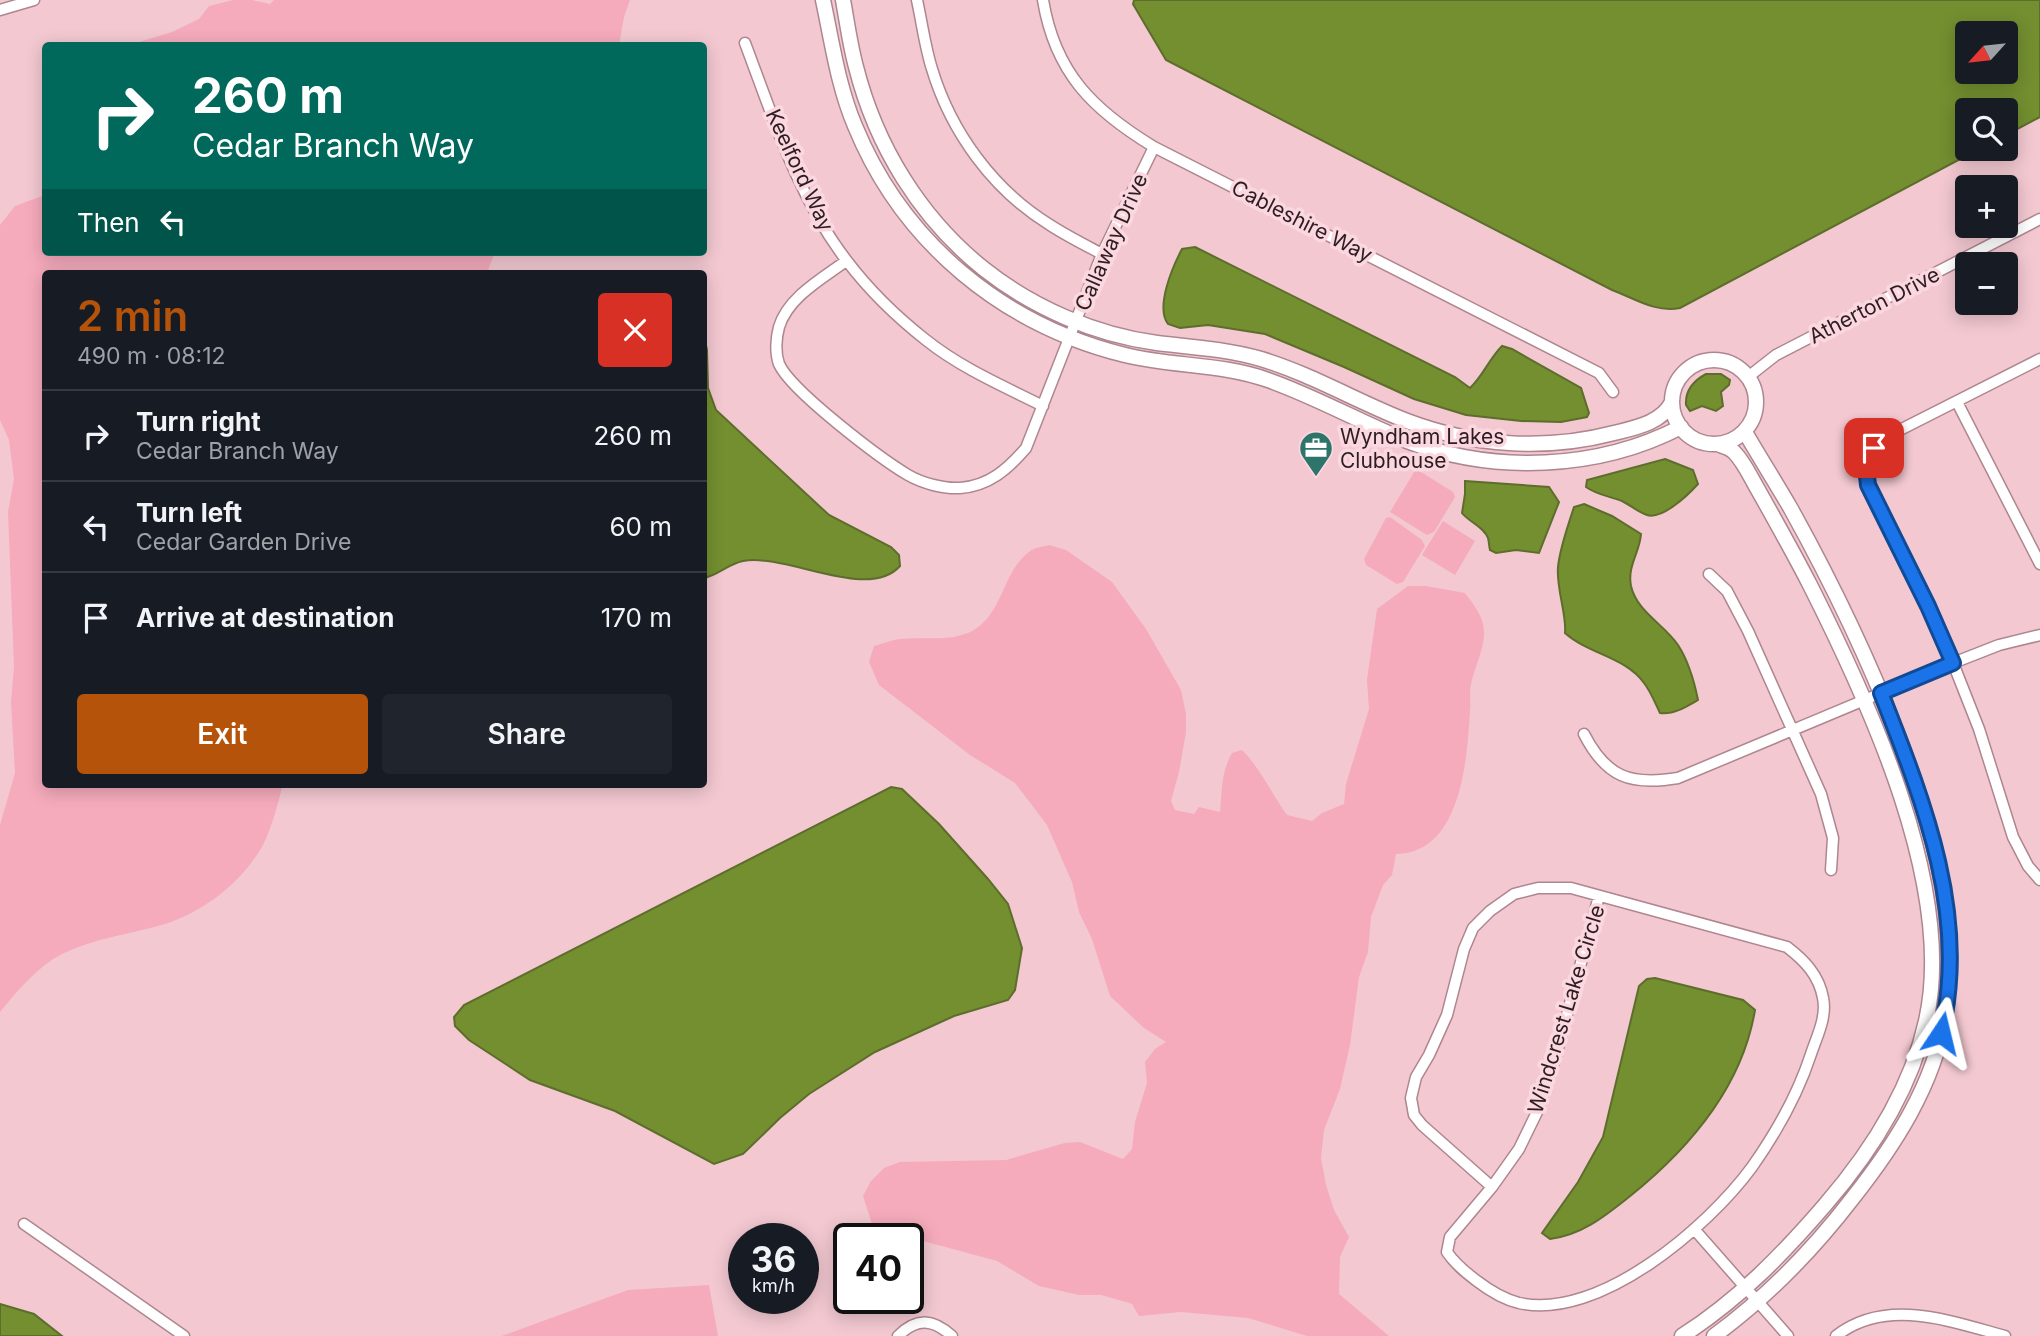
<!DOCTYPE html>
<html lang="en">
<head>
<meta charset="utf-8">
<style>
  :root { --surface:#171b24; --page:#20242c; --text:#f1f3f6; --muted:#9ea1a6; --line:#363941; --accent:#b45309 }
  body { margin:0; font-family:Inter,sans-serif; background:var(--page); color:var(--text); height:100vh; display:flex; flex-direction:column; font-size:26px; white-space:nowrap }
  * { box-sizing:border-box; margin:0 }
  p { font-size:23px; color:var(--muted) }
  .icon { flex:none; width:38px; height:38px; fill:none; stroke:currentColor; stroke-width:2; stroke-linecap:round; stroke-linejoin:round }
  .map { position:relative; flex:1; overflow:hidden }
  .panel { position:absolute; left:42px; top:270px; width:665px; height:518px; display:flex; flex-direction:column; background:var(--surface); border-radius:7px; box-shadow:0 4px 18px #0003 }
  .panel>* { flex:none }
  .guide { position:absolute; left:42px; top:42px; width:665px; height:214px; border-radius:7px; box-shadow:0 4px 18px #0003; background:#00695c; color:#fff; overflow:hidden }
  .needle { width:46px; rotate:243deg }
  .controls { position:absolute; left:1955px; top:21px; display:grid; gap:14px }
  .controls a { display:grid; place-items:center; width:63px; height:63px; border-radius:7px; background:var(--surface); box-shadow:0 4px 18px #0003; font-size:35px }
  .speed { position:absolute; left:728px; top:1223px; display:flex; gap:14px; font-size:35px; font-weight:700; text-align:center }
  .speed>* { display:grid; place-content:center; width:91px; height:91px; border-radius:50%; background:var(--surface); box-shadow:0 4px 18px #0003; line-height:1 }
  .speed small { font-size:18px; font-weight:400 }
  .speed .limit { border:4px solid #111; border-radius:10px; background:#fff; color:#111 }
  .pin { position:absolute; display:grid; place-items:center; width:60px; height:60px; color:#fff; margin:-30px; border-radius:14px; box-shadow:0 4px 10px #0006 }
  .me { position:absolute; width:77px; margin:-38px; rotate:10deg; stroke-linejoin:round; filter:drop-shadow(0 0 5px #0008) }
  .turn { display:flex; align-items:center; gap:24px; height:147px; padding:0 35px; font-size:32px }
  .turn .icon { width:91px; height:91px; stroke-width:2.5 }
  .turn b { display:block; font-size:49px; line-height:60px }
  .then { display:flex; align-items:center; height:66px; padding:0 35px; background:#0003; gap:14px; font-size:26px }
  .round { display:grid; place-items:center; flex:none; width:74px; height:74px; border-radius:7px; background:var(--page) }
  .head { display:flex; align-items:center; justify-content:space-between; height:119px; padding:0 35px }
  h1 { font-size:42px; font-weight:600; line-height:52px; color:var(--accent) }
  .primary-button { display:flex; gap:14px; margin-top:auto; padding:14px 35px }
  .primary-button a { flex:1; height:80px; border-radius:7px; background:var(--accent); color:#fff; font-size:28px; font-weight:600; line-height:80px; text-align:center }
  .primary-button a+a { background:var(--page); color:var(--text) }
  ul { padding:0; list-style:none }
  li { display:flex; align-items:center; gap:21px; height:91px; padding:0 35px; border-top:2px solid var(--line) }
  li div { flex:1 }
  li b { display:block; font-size:26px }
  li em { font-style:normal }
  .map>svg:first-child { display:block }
  .green { fill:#f5abbc }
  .water { fill:#738f30; stroke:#5e6d2c; stroke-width:2; fill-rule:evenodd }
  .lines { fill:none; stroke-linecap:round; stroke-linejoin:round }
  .minor-casing { stroke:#ae868f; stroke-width:13 }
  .tertiary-casing { stroke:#ae868f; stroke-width:17 }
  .minor { stroke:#fff; stroke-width:10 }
  .tertiary { stroke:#fff; stroke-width:14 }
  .route-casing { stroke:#114b97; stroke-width:18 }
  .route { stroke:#1a73e8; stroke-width:12 }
  .labels { text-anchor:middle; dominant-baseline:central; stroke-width:7; stroke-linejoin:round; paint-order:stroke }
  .street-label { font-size:21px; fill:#2d1d21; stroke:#fbd8df }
  .poi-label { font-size:21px; fill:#2d1d21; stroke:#fbd8df; text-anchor:start }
</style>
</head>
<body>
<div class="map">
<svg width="2040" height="1336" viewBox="0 0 2040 1336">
  <rect width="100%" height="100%" fill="#f3c8d1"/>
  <path class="green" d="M 233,0 L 252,0 L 270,4 L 274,0 L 630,0 L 624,17 L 619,45 L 129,45 L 172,32 L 199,19 L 209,6 Z
    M 45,195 L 46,252 L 495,252 L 487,273 L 46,273 L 46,784 L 283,784 C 278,803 272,827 263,845 C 242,882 205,911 165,924 C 131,934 95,938 62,954 C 37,967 18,990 0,1012 L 0,825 L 15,773 L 11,702 L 14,667 L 8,512 L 14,479 L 9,440 L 0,420 L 0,225 L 15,206 Z
    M 1416,469 L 1453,492 L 1455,497 L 1434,532 L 1427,535 L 1390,512 Z
    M 1390,517 L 1422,540 L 1425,546 L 1403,582 L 1397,584 L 1366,565 L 1364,559 L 1386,518 Z
    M 1443,521 L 1475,541 L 1455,575 L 1422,555 Z
    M 1049,545 L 1066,550 L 1112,582 L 1146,629 L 1181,690 L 1186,714 L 1186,732 L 1179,772 L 1171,801 L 1175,810 L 1194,814 L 1199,807 L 1220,812 C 1222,791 1221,772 1232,753 L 1242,750 C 1261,769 1271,793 1287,815 L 1312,821 L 1322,813 L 1344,804 L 1346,784 L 1369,709 L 1367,680 L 1377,609 L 1408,586 L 1426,586 L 1465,593 C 1474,605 1484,617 1484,632 C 1485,647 1474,669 1471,684 C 1469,693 1471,702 1470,711 C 1467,761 1461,853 1396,854 L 1392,875 L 1383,885 L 1371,917 L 1368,952 L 1359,977 L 1350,1045 L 1340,1089 L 1324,1130 L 1321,1158 L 1326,1185 L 1334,1210 L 1349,1237 L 1340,1257 L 1339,1294 L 1389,1336 L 1307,1336 L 1248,1318 L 1181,1312 L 1139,1316 L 1132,1304 L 1126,1302 L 1101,1295 L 1079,1295 L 1039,1286 L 997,1261 L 901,1235 L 872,1224 L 863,1196 L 871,1181 L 884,1168 L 900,1162 L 1006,1160 L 1065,1143 L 1080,1142 L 1123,1159 L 1132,1149 L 1135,1122 L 1147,1083 L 1145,1062 L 1155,1049 L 1166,1042 L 1144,1028 L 1110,996 L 1092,939 L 1079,912 L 1072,882 L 1047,825 L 1015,783 L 970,755 L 879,685 L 869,662 L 874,646 C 882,644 891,640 900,639 C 924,636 951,643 974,630 C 1003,613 1003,571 1029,552 C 1035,547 1042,547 1049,545 Z
    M 709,1285 L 718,1336 L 502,1336 L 628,1290 Z"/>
  <path class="water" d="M 1134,0 L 2040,0 L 2040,117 L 2006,135 L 2006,110 L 1967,110 L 1967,149 L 1979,149 L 1680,308 C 1655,313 1634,298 1612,290 L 1166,60 L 1133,4 ZM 2006,33 L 2006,72 L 1967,72 L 1967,33 Z
    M 1195,247 L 1455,377 L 1470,388 C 1483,376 1489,359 1502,346 L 1512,349 L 1581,388 L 1589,413 L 1587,417 L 1561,422 L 1521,421 L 1466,415 L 1414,399 L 1344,367 L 1265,334 L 1208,325 L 1180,328 L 1168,324 C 1155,307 1173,266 1182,249 Z
    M 704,336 L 707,350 L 708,388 L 716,410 L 829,515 L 891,547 L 899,555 L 900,566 C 868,602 787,553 743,561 C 728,564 718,575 704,578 Z
    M 1706,374 L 1721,374 L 1730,380 L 1729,385 L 1721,392 L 1723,406 L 1716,411 L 1702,406 L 1690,411 L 1686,405 C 1685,390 1693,381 1706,374 Z
    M 1665,459 L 1693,470 L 1698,484 C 1688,495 1662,520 1647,515 C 1638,512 1630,505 1622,501 C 1609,496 1597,495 1586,487 L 1587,480 Z
    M 1465,481 L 1549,487 L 1559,502 L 1539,553 L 1516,550 L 1496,553 L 1490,550 C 1489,546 1489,542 1488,538 C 1484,527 1469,522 1462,513 L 1465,494 Z
    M 1584,504 L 1612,516 L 1641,534 C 1640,552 1627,566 1631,586 C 1637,612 1664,624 1678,645 C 1689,662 1694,680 1698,700 C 1686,707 1673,715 1660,713 C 1655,703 1651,692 1644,683 C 1626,657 1588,654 1565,633 C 1567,615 1556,588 1558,567 C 1560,547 1568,526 1574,507 Z
    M 891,787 L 902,789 L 939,824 L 988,879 L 1008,904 L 1022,948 L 1015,990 L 1008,1000 L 954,1016 L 875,1052 L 809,1094 L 780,1118 L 743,1154 L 714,1164 L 615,1111 L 530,1080 L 469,1040 L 455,1026 L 454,1017 L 464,1005 Z
    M 1655,978 L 1743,1000 L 1755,1010 C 1742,1088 1689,1149 1629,1197 C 1605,1216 1582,1235 1550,1239 L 1542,1233 L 1578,1182 L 1603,1137 L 1639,986 L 1647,979 Z
    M 0,1304 L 34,1314 L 62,1336 L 0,1336 Z"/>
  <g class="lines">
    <g class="minor-casing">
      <path id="minor" d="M 917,0 C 922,23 925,47 932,69 C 951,132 993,190 1050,225 C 1067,236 1085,245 1102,254
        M 1043,0 C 1055,73 1093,110 1154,147 L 1599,373 L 1613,392
        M 0,10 L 34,0
        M 745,43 C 773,117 798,198 847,261 C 869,290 898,318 926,340 C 961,368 1003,386 1043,406
        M 846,261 C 823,278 788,297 779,327 C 776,338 775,353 779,364 C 791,391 881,459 908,475 C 922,483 943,489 960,488 C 989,486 1008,469 1026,448 L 1102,254 L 1154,147
        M 2040,359 L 1884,438 L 1874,448 L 1867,461 L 1865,474 L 1868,485 L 1928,606 L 1953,663 L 1979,729 L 2013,837 L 2028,866 L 2040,880
        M 1748,377 L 1776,355 L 2040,219
        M 1957,402 L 2040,564
        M 1709,574 L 1727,591 L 1748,631 L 1821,794 L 1833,838 L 1831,870
        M 1584,734 C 1606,777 1630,786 1678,778 L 1953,663 L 1999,645 L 2040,635
        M 1492,1187 L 1422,1125 L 1414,1115 L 1411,1098 L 1416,1077 L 1429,1055 L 1447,1015 L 1464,949 L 1473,928 L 1490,911 L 1514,894 L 1538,888 L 1571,888 L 1787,947 C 1804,960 1819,975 1823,998 C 1827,1017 1817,1036 1811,1054 C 1798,1094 1776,1133 1752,1167 C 1708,1227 1599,1321 1519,1303 C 1503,1299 1490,1291 1477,1281 C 1465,1272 1455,1264 1447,1252 L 1450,1237 L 1492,1187 L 1519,1149 L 1538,1110 L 1555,1059 L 1599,896
        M 24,1224 L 184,1336
        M 1694,1229 L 1788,1336
        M 898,1336 C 917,1317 933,1319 952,1336
        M 1836,1336 C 1886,1297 1950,1321 2005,1336"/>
    </g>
    <g class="tertiary-casing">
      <path id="tertiary" d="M 823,0 C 832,42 838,86 855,126 C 903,243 1003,325 1125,355 C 1173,367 1220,363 1268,380 C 1316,397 1360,422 1407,441 C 1494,474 1598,470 1681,427
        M 843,0 C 847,22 850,45 856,67 C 876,146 920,218 984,269 C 1032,307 1095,335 1157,343 C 1192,347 1226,349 1261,359 C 1311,374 1358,402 1407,421 C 1473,446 1545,451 1614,433 C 1634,428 1662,423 1672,402
        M1672 402a42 42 0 1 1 84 0a42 42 0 1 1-84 0Z
        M 1682,1336 C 1738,1300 1782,1255 1825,1205 C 1870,1153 1911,1089 1926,1021 C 1956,889 1869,702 1810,585 C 1793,552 1775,520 1757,488 C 1750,476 1744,462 1734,452 C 1730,448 1726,447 1720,445
        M 1714,1336 C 1767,1297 1812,1251 1852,1199 C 1894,1146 1934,1085 1945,1017 C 1960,921 1933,827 1899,738 C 1869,660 1832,583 1791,509 C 1776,483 1760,458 1745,432"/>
    </g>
    <use href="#minor" class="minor"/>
    <use href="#tertiary" class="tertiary"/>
  </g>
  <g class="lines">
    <g class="route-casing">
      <path id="route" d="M 1874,448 L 1866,468 L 1868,485 L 1928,606 L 1953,663 L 1881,693 C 1923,800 1970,916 1941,1033"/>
    </g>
    <use href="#route" class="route"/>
  </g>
  <defs>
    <g id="office-pin" transform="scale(1.75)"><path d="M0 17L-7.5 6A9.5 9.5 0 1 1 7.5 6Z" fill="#2d746b" stroke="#fbd8df"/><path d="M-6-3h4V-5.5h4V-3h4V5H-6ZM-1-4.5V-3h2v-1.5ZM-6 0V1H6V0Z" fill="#fff"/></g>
  </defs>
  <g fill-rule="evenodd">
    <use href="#office-pin" x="1316" y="448"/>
  </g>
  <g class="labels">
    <g class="street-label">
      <text transform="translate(800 170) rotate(65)">Keelford Way</text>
      <text transform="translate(1302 221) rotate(27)">Cableshire Way</text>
      <text transform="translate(1111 242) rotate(-66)">Callaway Drive</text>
      <text transform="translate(1874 305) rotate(-27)">Atherton Drive</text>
      <text transform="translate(1566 1009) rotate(-73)">Windcrest Lake Circle</text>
    </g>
    <g class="poi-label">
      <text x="1340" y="436">Wyndham Lakes<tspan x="1340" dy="24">Clubhouse</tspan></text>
    </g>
  </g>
</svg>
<div class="controls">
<a><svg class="needle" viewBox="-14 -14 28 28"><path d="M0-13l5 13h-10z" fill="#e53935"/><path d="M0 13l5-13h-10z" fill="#9ea1a6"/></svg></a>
<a><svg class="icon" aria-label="search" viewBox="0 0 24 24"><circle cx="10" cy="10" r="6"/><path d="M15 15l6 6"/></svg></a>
<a>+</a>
<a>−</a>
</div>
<div class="speed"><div>36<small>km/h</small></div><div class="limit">40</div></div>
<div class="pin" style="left:1874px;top:448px;background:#d93025"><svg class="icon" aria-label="arrive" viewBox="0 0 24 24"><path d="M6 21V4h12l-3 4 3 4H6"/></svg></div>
<svg class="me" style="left:1941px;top:1033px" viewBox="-20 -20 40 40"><path d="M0-17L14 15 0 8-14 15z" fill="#1a73e8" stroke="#fff" stroke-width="4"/></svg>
<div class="guide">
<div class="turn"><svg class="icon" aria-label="right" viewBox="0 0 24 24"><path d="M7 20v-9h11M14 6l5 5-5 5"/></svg><div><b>260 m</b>Cedar Branch Way</div></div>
<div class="then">Then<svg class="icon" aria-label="left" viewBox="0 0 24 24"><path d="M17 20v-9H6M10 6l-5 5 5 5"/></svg></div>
</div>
<section class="panel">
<div class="head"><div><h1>2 min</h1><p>490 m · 08:12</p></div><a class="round" style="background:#d93025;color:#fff"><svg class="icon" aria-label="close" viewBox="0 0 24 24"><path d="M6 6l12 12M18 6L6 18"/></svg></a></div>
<ul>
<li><svg class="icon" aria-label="right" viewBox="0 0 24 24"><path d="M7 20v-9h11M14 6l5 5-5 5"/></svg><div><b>Turn right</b><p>Cedar Branch Way</p></div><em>260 m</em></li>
<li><svg class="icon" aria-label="left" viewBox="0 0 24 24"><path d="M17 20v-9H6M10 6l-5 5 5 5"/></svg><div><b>Turn left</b><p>Cedar Garden Drive</p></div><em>60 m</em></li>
<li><svg class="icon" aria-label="arrive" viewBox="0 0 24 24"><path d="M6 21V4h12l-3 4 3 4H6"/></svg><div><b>Arrive at destination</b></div><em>170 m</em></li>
</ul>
<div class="primary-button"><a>Exit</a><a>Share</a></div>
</section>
</div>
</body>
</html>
